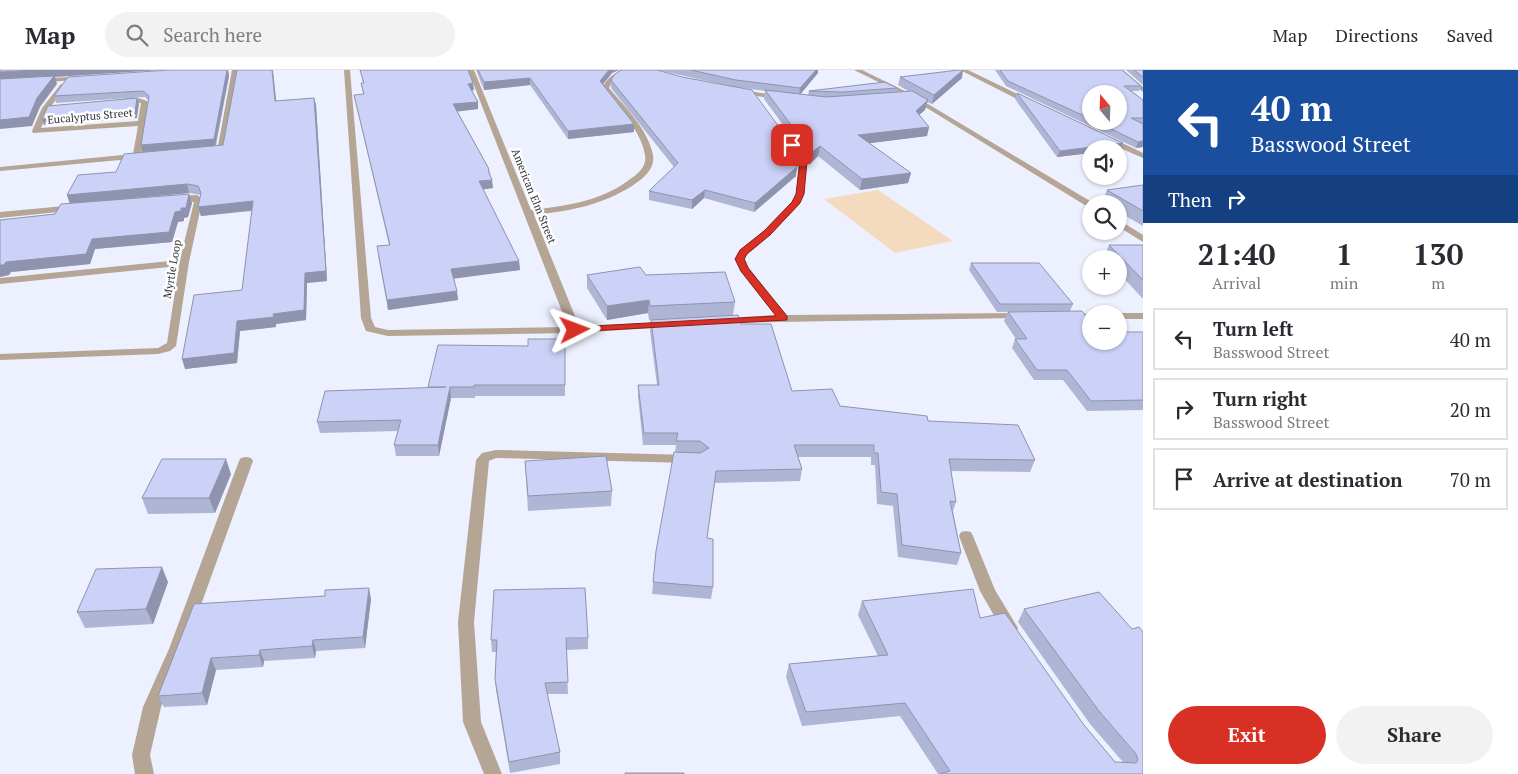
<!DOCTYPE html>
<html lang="en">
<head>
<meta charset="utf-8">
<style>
  :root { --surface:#fff; --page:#f2f2f3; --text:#2b2b33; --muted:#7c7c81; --line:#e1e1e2; --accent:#d93025 }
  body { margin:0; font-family:"PT Serif",serif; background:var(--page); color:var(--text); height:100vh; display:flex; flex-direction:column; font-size:19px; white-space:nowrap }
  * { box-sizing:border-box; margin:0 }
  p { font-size:16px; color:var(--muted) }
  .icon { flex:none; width:28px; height:28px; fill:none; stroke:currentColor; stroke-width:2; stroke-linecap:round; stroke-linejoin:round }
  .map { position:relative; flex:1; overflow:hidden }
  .details { display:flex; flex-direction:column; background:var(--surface); width:375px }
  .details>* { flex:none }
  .banner { background:#1a4fa0; color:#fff; overflow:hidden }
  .needle { width:32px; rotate:341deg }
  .buttons { position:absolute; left:1082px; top:15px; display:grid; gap:10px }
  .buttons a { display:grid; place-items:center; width:45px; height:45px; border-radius:50%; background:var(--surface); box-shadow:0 1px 4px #0004; font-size:25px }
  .pin { position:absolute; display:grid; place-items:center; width:42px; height:42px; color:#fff; margin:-21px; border-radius:10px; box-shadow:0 2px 8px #0006 }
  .me { position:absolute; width:55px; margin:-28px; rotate:87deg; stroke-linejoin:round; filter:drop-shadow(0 0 4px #0008) }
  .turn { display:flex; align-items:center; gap:18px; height:105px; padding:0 25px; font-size:22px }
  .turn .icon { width:65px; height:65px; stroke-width:2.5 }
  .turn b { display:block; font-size:35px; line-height:42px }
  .then { display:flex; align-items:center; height:48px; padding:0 25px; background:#0003; gap:10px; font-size:19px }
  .eta { display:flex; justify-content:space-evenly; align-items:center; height:85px; text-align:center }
  .eta b { font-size:30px; font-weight:700; line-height:35px }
  .cta { display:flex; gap:10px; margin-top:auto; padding:10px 25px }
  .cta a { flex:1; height:58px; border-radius:30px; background:var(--accent); color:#fff; font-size:20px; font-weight:700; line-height:58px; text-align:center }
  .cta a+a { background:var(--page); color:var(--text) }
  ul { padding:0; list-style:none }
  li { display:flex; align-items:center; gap:15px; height:62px; margin:0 10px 8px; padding:0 15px; border:2px solid var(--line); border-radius:0px }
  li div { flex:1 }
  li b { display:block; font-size:19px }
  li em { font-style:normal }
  header { display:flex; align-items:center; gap:30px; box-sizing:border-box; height:70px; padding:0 25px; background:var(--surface); border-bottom:1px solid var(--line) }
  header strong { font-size:24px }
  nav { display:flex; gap:28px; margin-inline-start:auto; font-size:18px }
  .search { width:350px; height:45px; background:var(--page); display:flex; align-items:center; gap:12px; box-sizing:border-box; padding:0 18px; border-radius:28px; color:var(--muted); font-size:19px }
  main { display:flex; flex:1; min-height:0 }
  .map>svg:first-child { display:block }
  .green { fill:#f4dbc0 }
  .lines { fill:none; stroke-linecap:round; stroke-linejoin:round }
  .minor { fill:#b4a595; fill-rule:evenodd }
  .wall { fill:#afb5d4; fill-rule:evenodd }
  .shaded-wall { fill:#8f93ad }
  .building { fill:#ccd2f7; stroke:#8f93ad }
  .route { fill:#d93025; stroke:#8d1f18 }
  .labels { text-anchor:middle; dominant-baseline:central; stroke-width:5; stroke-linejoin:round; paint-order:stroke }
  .far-street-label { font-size:11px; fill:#30323c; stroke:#fefefe }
</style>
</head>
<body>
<header>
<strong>Map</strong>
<div class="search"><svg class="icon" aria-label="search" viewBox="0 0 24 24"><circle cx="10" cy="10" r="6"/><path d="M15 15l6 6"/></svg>Search here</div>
<nav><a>Map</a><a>Directions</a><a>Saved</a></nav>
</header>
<main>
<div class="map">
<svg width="1143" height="704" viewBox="0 0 1143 704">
  <rect width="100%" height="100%" fill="#edf0ff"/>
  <path class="green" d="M 878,120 L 953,171 L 895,183 L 824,129 Z"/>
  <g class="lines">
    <path class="minor" d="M 232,0 L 238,0 L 226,78 L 206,83 L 206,79 L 218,76 Z
      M 344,0 L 350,0 L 371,248 L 375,257 L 388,260 L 568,257 L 468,0 L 474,0 L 531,140 C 566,136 601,131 629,110 C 638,104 647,97 645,85 C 641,59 617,38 602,18 C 608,7 616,0 629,0 L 613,10 L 609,18 C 625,37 648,59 653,85 C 655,96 647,105 639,111 C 608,134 571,141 534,145 L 579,256 L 666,252 L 670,253 L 671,255 L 670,257 L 575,263 L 388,266 L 366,261 L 361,248 Z
      M 854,0 L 862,0 L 913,25 L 1095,134 L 1091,134 L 1091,138 L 1088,137 L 909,27 Z
      M 960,0 L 968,0 L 1034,32 L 1027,34 Z
      M 1116,0 L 1123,0 L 1143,17 L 1143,22 Z
      M 82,6 L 85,8 L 84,9 L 39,13 L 36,11 L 39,9 Z
      M 61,14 L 66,15 L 50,38 L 41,58 L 138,51 L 141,33 L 121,33 L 117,31 C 126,26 140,27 149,32 L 142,88 L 0,101 L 0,97 L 133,84 L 138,56 L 33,63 L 32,61 L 42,38 Z
      M 738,19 L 779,26 L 783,28 L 779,30 L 736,22 L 735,21 Z
      M 780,60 L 786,60 L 807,91 L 804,124 L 799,135 L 770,165 L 747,183 L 745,189 L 749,198 L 786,245 L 1021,243 L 1026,246 L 1025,248 L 720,253 L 719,251 L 724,248 L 775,245 L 740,201 L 735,189 L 740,180 L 764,161 L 792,132 L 796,124 L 799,91 L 779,62 Z
      M 1104,67 L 1110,67 L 1143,83 L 1143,88 L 1104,71 Z
      M 196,125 L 199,126 L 202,132 L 189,192 L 176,276 L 170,281 L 158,284 L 0,290 L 0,284 L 158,278 L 167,273 L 179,196 L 0,214 L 0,208 L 180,190 L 194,132 L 174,132 L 170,129 L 174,126 Z
      M 75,135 L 78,136 L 78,140 L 0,148 L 0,142 Z
      M 1119,150 L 1143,165 L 1143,172 L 1119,157 Z
      M 1069,243 L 1095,244 L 1091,244 L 1091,249 L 1065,248 L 1064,246 Z
      M 1119,243 L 1143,243 L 1143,249 L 1119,249 L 1119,244 L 1115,244 Z
      M 496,380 L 689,385 L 696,389 L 689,393 L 496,388 L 489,391 L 474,552 L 481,652 L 502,704 L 484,704 L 463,652 L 458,552 L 476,390 L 482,383 Z
      M 246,387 L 251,388 L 253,391 L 185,579 L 161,637 L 150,685 L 154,704 L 135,704 L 132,685 L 143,637 L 169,579 L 239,391 L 241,388 Z
      M 966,461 L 971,462 L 973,466 L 995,520 L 1018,558 L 1016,563 L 1010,564 L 1004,563 L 980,521 L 959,466 L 961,462 Z"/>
  </g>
  <path class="wall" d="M 228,0 L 229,6 L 216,76 L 223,75 L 276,31 L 314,28 L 316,35 L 327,211 L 307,213 L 306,250 L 276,254 L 276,257 L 240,261 L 237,293 L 185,299 L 242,220 L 252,141 L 201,146 L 198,137 L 201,125 L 189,123 L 110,130 L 189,124 L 192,133 L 188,147 L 184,148 L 184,151 L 178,152 L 172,172 L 95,179 L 90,194 L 11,202 L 9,205 L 0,207 L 0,150 L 55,144 L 70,134 L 67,125 L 116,102 L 143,82 L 148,30 L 145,27 L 56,33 L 54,26 Z
    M 360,0 L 468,0 L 474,20 L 472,21 L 478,32 L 478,39 L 457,41 L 489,99 L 493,118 L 483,119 L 519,191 L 520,200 L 454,208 L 458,230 L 388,240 L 378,185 L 389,175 L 354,25 L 363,24 L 361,13 L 363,13 Z
    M 476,0 L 619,0 L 612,3 L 603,14 L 634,62 L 568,69 L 530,15 L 484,20 Z
    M 657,0 L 818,0 L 818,3 L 800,24 L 808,25 L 809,21 L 897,18 L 897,22 L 908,21 L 898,15 L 900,7 L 962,8 L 932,34 L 927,32 L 925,40 L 919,45 L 929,57 L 927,66 L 869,73 L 911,103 L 908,113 L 860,120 L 818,86 L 809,95 L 809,90 L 764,29 L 765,21 L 735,17 Z
    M 995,0 L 1122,0 L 1141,16 L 1139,21 L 1132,21 L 1143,30 L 1143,77 L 1136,78 L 1006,16 ZM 1091,24 L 1119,51 L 1091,51 Z
    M 1126,0 L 1143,0 L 1143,15 Z
    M 611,10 L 796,106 L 754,142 L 704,128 L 692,139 L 649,130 L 649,121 L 674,97 L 611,18 Z
    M 1017,23 L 1123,73 L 1121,79 L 1119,80 L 1119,79 L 1091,79 L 1091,83 L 1057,87 L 1015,29 Z
    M 1143,115 L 1143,156 L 1119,142 L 1119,134 L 1105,134 L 1102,132 L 1107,120 Z
    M 1109,175 L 1143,175 L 1143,229 L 1119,203 L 1119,189 L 1105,189 L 1104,187 Z
    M 971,193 L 1073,234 L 1070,241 L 997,242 L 969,200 Z
    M 587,205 L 646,205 L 735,232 L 733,245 L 741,254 L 792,321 L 840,336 L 928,351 L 1035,390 L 1030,402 L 951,401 L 956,432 L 953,441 L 961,483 L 957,495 L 898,487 L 893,436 L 877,434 L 875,395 L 871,395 L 871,387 L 798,387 L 802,399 L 800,411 L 715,413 L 707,468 L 713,517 L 711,529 L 652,524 L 656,481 L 675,382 L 676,375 L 643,375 L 638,326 L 638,315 L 657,315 L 650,261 L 651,250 L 649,250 L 648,243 L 607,250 L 587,218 Z
    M 1008,242 L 1091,271 L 1143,262 L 1143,340 L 1087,341 L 1063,310 L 1034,310 L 1012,278 L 1015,269 L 1016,269 L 1004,251 Z
    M 565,269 L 565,326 L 475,326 L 475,328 L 451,328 L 439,386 L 396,386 L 394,375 L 398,361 L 320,363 L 317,352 L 428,317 L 528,276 Z
    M 525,391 L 612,421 L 611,436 L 528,441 Z
    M 231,404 L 215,443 L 148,444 L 142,428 Z
    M 168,512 L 153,554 L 85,558 L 77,542 Z
    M 1099,522 L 1143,704 L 938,704 L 900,646 L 802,656 L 786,607 L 789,594 L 878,586 L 858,545 L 862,531 L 980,548 L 1084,655 L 1115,692 L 1123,692 L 1090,654 L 1018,552 L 1024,539 Z
    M 371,529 L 365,578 L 316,581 L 315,588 L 264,591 L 263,597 L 216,600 L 207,635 L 164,637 L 158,626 L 194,534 Z
    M 588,568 L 588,579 L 566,580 L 568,624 L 547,624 L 560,682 L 560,694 L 510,703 L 496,620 L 495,609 L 496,582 L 492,582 L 491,570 Z"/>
  <path class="shaded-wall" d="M 36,0 L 160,0 L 55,7 L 57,14 L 40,37 L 32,56 L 0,59 L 0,2 Z
    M 228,0 L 229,6 L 215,76 L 143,82 L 141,75 Z
    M 272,0 L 273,0 L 277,38 L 275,31 Z
    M 609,0 L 619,0 L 612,3 L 600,18 L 600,11 Z
    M 816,0 L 818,0 L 818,3 L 799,26 L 800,18 Z
    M 963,0 L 962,8 L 932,34 L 934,25 Z
    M 530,8 L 530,15 L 484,20 L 484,12 Z
    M 473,13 L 474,20 L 468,21 L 468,14 Z
    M 137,28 L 139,34 L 137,48 L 44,55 L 42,49 Z
    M 314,28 L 316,35 L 327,211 L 307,213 L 306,250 L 276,254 L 276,257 L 240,261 L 237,293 L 185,299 L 182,289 L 237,251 L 273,244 L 305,203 Z
    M 928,30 L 925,40 L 913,50 L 916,41 Z
    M 478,32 L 478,39 L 454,42 L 453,34 Z
    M 634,54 L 634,62 L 568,69 L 568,61 Z
    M 929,57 L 927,66 L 856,75 L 858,65 Z
    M 1143,71 L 1143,77 L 1136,78 L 1138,72 Z
    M 1123,73 L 1121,79 L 1119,80 L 1119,79 L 1091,79 L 1091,83 L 1057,87 L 1060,81 Z
    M 820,76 L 818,86 L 809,95 L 810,84 Z
    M 797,97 L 796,106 L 754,142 L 755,133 Z
    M 911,103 L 908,113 L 860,120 L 862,109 Z
    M 492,110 L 493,118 L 480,120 L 479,111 Z
    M 187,114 L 189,123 L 70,134 L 67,125 Z
    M 705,120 L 704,128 L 692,139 L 692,130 Z
    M 189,124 L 192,133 L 188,147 L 184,148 L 184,151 L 178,152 L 172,172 L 95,179 L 90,194 L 11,202 L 9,205 L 0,207 L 0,195 L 6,192 L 92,169 L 175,142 L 181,138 Z
    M 253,131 L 255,140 L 201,146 L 198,137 Z
    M 519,191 L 520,200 L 452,209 L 451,199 Z
    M 457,221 L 458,230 L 388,240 L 387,230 Z
    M 649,230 L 648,243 L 607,250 L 607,236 Z
    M 450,317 L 451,328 L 439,386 L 438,375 Z
    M 226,389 L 231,404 L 215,443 L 209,428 Z
    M 162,497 L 168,512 L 153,554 L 146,539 Z
    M 369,518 L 371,529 L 365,578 L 363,567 Z
    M 313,570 L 316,581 L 315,588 L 312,576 Z
    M 260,580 L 264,591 L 263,597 L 259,585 Z
    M 211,588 L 216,600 L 207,635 L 202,623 Z"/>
  <path class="building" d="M 0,0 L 36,0 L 0,2 Z
    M 169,0 L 227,0 L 214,69 L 141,75 L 149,26 L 143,21 L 54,26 L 68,7 Z
    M 237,0 L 272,0 L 275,31 L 314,28 L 326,201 L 305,203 L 304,240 L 273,244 L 274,247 L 237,251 L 234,283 L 182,289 L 194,225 L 242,220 L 253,131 L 198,137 L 201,123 L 198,116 L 187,114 L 67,125 L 78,105 L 116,102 L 124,84 L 223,75 Z
    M 360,0 L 468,0 L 473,13 L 468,14 L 478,32 L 453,34 L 489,99 L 488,100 L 492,110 L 479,111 L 519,191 L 451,199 L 457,221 L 387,230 L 377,176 L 390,175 L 354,25 L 364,24 L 361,13 L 364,13 Z
    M 478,0 L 609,0 L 600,11 L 634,54 L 568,61 L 530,8 L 484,12 Z
    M 621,0 L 657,0 L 682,7 L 752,20 L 798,83 L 797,97 L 755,133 L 705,120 L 692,130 L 649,121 L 678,93 L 611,10 L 615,4 Z
    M 691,0 L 816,0 L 800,18 L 736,10 Z
    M 959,0 L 963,0 L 934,25 L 900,7 Z
    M 1000,0 L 1122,0 L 1141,16 L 1124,16 L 1143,30 L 1143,48 L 1131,48 L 1143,54 L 1143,71 L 1138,72 L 1095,51 L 1119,51 L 1119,24 L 1091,24 L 1091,49 L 1008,11 Z
    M 1134,0 L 1143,0 L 1143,7 Z
    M 54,6 L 37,28 L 29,47 L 0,50 L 0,9 Z
    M 885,12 L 897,18 L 843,22 L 809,21 Z
    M 765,20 L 826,27 L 912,21 L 928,30 L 916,41 L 929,57 L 858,65 L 911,103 L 862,109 L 820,76 L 810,84 L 810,80 Z
    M 1017,23 L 1123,73 L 1060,81 Z
    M 137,28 L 135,42 L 42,49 L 48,36 Z
    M 1143,115 L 1143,141 L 1107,120 Z
    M 189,124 L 186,138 L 181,138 L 181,141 L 175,142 L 169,162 L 92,169 L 86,184 L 6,192 L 4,195 L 0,195 L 0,150 L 55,144 L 61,134 Z
    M 1109,175 L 1143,175 L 1143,210 Z
    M 971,193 L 1039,193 L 1073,234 L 1000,234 Z
    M 640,197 L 646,205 L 725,202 L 735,232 L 650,236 L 649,230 L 607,236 L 587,205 Z
    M 1082,241 L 1091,253 L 1091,271 L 1119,271 L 1119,262 L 1143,262 L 1143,330 L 1091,331 L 1067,300 L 1037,300 L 1015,269 L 1027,269 L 1008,242 Z
    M 738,245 L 741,254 L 771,254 L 792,321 L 832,319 L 840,336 L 927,346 L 928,351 L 1018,355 L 1035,390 L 949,389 L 956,432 L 950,431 L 961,483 L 902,475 L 897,424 L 881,422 L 878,383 L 874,383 L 874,375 L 794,375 L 802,399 L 716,401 L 707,468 L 713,469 L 713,517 L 653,512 L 656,481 L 674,382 L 700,383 L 709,378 L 700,371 L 676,371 L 678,363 L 644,363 L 638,315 L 659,315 L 651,250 Z
    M 528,269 L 565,269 L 565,315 L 474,315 L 474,317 L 450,317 L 438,375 L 394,375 L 401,350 L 317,352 L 325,321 L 446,317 L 428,317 L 438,275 L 528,276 Z
    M 606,386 L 612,421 L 528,426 L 525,391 Z
    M 162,389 L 226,389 L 209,428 L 142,428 Z
    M 162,497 L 146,539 L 77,542 L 96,499 Z
    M 369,518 L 363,567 L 313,570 L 312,576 L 260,580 L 259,585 L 211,588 L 202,623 L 158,626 L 194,534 L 325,526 L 325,520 Z
    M 585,518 L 588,568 L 566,568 L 568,612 L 545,613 L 560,682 L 509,692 L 495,609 L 497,570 L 491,570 L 494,520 Z
    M 973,519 L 980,548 L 1005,543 L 1084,655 L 1115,692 L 1136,693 L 1138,690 L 1136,684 L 1099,641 L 1024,539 L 1099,522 L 1132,559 L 1139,557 L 1143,562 L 1143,704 L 940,704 L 950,701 L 905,633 L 806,642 L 789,594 L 888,585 L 862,531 Z
    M 625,703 L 684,703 L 684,704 L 625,704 Z"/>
  <path class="route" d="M 790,73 L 795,73 L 807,91 L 804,124 L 800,133 L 770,165 L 747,184 L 744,189 L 748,198 L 787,246 L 787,250 L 571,262 L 571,258 L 575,257 L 776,246 L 741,201 L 735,189 L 740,180 L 764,161 L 792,132 L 796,124 L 800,91 L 789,75 Z"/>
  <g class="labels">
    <g class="far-street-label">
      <text transform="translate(90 46) rotate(-5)">Eucalyptus Street</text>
      <text transform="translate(534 126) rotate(68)">American Elm Street</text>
      <text transform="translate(172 199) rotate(-80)">Myrtle Loop</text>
    </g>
  </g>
</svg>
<div class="buttons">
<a><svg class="needle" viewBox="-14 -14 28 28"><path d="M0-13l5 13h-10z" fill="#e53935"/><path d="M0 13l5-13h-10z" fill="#7c7c81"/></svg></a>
<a><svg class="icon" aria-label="sound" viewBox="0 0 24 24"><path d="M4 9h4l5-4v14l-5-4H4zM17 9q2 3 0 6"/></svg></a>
<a><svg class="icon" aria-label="search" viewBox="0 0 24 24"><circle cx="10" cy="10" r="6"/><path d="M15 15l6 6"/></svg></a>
<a>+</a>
<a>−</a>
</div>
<div class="pin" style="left:792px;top:75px;background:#d93025"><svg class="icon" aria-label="arrive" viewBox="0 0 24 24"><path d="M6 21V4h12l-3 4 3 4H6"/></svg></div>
<svg class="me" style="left:575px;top:260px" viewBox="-20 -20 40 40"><path d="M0-17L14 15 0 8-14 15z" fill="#d93025" stroke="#fff" stroke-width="4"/></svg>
</div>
<section class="details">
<div class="banner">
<div class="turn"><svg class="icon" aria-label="left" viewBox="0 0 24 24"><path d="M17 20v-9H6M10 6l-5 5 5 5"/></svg><div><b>40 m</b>Basswood Street</div></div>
<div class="then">Then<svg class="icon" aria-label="right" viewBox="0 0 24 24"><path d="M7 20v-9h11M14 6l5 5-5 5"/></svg></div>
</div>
<div class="eta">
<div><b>21:40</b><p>Arrival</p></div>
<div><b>1</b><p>min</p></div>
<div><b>130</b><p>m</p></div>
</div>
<ul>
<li><svg class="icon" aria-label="left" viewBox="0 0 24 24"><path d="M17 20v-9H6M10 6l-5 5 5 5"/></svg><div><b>Turn left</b><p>Basswood Street</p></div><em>40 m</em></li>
<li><svg class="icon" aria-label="right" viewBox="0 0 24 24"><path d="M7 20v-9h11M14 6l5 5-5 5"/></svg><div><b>Turn right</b><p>Basswood Street</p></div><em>20 m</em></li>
<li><svg class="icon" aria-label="arrive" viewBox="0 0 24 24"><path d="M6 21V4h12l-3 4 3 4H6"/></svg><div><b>Arrive at destination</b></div><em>70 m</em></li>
</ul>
<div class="cta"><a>Exit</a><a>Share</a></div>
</section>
</main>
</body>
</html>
